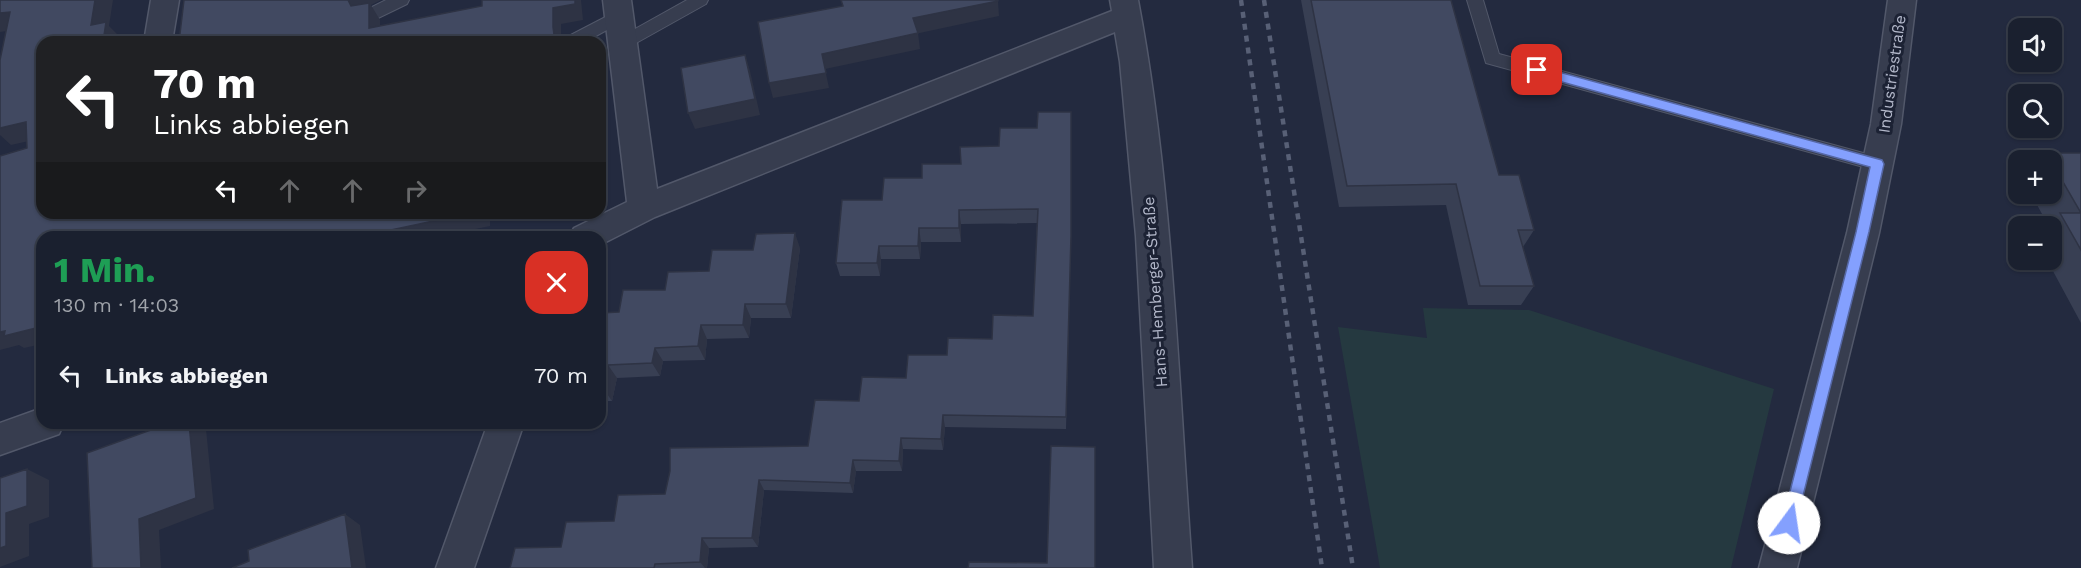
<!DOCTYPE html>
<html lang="de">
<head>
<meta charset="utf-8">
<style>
  :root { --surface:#1a202f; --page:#272d3b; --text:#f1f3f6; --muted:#9fa3aa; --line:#383e4b }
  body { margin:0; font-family:"Work Sans",sans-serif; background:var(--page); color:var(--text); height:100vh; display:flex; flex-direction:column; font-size:22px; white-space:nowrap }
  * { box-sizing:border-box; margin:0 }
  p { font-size:20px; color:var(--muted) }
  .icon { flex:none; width:33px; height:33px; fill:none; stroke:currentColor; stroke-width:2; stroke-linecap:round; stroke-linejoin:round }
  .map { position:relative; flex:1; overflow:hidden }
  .side { position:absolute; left:36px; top:231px; width:570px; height:198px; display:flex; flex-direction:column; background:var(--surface); border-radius:18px; box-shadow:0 2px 4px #0004,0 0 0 2px var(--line) }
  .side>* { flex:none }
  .hud { position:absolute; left:36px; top:36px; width:570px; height:183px; border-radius:18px; box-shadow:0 2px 4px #0004,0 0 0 2px var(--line); background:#202124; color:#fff; overflow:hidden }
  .controls { position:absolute; left:2008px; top:18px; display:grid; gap:12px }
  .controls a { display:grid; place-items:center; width:54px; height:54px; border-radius:12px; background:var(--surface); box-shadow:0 2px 4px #0004,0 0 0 2px var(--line); font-size:30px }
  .pin { position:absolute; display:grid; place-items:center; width:51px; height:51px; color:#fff; margin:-26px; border-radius:12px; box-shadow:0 3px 9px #0006 }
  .me { position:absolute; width:66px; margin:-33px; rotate:14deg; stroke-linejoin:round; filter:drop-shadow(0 0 4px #0008) }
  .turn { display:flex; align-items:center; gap:21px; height:126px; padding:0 18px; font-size:27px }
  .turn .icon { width:78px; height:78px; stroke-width:2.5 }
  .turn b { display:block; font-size:42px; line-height:51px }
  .lanes { display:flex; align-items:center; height:57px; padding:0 18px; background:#0003; justify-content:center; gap:30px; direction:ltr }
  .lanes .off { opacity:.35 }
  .round { display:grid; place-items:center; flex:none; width:63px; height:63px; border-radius:18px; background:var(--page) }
  .overview { display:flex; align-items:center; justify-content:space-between; height:102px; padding:0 18px }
  h1 { font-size:36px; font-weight:700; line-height:45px; color:#1e9e55 }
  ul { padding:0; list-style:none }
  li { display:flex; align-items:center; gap:18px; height:84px; padding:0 18px }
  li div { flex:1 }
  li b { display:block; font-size:22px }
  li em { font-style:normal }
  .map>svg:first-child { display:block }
  .green { fill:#253940 }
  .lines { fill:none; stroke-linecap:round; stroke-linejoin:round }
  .service-casing { stroke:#52586a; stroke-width:2 }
  .minor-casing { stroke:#52586a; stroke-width:3 }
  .tertiary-casing { stroke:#52586a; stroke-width:3 }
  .service { fill:#373d4f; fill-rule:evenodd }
  .minor { fill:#373d4f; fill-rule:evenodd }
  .tertiary { fill:#373d4f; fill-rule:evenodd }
  .rail { stroke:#586076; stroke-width:4.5; stroke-dasharray:6 6; stroke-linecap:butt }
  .wall { fill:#383f53 }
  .shaded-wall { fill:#2e3344 }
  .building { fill:#414961; stroke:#2e3344; stroke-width:1.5 }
  .route { fill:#84a0fe; stroke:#5668a5; stroke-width:1.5 }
  .labels { text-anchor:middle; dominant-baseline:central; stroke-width:6; stroke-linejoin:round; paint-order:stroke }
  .street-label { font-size:16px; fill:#b3b8ca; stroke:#1c2234 }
</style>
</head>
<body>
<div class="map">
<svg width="2081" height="568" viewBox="0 0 2081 568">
  <rect width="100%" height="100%" fill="#232a3f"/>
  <path class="green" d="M 1423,308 L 1529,310 L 1774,389 L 1731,568 L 1380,568 L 1338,327 L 1427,338 Z"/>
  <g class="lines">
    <g class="service-casing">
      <path id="service" d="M 386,0 L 409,0 L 407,4 L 374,20 L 362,20 L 360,16 L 362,12 Z
        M 687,0 L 708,0 L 706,4 L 629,47 L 623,49 L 617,47 L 615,43 L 617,39 Z
        M 1467,0 L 1483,0 L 1499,54 L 1878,157 L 1884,159 L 1887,164 L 1884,169 L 1878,171 L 1486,63 Z
        M 619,10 L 625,12 L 627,16 L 625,20 L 585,42 L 563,42 L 565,38 Z"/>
    </g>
    <g class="minor-casing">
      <path id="minor" d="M 151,0 L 179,0 L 172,42 L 144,42 Z
        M 603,0 L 631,0 L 657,189 L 1112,11 L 1110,0 L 1138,0 C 1173,185 1178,379 1192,568 L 1154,568 L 1136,236 L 1120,62 L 1115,32 L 655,217 L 600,245 L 600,237 L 569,237 L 574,228 L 627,202 Z
        M 42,408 L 42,423 L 64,423 L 59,434 L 0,455 L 0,423 Z
        M 488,423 L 524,423 L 474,568 L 436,568 Z"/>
    </g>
    <g class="tertiary-casing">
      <path id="tertiary" d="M 1888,0 L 1916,0 L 1901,124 L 1879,233 L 1797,568 L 1759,568 L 1847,233 L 1871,124 Z"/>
    </g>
    <use href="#service" class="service"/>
    <use href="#minor" class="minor"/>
    <use href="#tertiary" class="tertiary"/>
    <path class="rail" d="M 1241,0 L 1322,568
      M 1264,0 L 1353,568"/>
  </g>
  <path class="wall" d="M 1301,0 L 1451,0 L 1499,175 L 1534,230 L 1523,247 L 1534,286 L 1521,305 L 1468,305 L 1446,205 L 1339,207 Z
    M 960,147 L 1071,236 L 1066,429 L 945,427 L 943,450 L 903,449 L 902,471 L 856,471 L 853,493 L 764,490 L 758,547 L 709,548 L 707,568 L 510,568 L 561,547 L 614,521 L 665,494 L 808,446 L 859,401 L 906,378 L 947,355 L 992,339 L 1033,316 L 1037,223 L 961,224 L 961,242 L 921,242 L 920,259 L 881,259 L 880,276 L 840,276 L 836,263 L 882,200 L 922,178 L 961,164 Z
    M 2046,153 L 2081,153 L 2081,323 L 2047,260 L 2052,260 L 2052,226 L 2042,226 L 2047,223 L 2031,194 L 2052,194 L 2052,160 L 2037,160 Z
    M 800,248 L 791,318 L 751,318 L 749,338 L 707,339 L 705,360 L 663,361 L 660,376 L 617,378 L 612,401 L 600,401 L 600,313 L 619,312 L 665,290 L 709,271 Z"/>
  <path class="shaded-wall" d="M 95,0 L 113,0 L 109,26 L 121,38 L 120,42 L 103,42 L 91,25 Z
    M 348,0 L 381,0 L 371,5 L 380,20 L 380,42 L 351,6 Z
    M 575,0 L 581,0 L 583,20 L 561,24 L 561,42 L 555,42 L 553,27 L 553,8 Z
    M 998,1 L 999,16 L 915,34 L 913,18 Z
    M 10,12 L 26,28 L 0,32 L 0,13 Z
    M 918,33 L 920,49 L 825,69 L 829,88 L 773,98 L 769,83 L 822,54 Z
    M 745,55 L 750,71 L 760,115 L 695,129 L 688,113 Z
    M 26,122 L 42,138 L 11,145 L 0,135 L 0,128 Z
    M 959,210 L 961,224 L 961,242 L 959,228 Z
    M 471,213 L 490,213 L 490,226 L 437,237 L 367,237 L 367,235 Z
    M 919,228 L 921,242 L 920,259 L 918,246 Z
    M 795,233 L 800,248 L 791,318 L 786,304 Z
    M 879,246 L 881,259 L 880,276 L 877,263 Z
    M 745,304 L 751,318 L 749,338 L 743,325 Z
    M 42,322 L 42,344 L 24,348 L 19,345 L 0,350 L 0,332 Z
    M 701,325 L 707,339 L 705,360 L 698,346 Z
    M 655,348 L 663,361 L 660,376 L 652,363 Z
    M 608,365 L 617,378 L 612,401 L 603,388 Z
    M 943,415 L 945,427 L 943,450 L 941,439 Z
    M 189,423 L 197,423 L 206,429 L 214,509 L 159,530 L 161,568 L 141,568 L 139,519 Z
    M 901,438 L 903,449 L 902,471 L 899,461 Z
    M 853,460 L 856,471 L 853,493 L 850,483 Z
    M 27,469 L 49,480 L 49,517 L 29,524 L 29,556 L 0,567 L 0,548 L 6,513 Z
    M 759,480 L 764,490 L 758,547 L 752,538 Z
    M 345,514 L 360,525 L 366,568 L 352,568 Z
    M 702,538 L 709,548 L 707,568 L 705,568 L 700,562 Z"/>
  <path class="building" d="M 0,0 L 95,0 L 91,25 L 106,22 L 103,42 L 42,42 L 42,213 L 471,213 L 367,235 L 367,237 L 42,237 L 42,322 L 41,322 L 40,327 L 4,336 L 5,331 L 0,332 L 0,156 L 27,148 L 26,122 L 0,128 L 0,60 L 10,12 L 0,13 Z
    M 184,0 L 348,0 L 351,6 L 369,3 L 369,28 L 482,6 L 482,0 L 575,0 L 575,4 L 553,8 L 553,27 L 555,42 L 179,42 Z
    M 841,0 L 998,0 L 998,1 L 913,18 L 918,33 L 822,54 L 826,73 L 769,83 L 758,22 L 843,6 Z
    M 1311,0 L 1451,0 L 1499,175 L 1519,175 L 1534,230 L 1518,230 L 1534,286 L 1480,286 L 1456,184 L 1347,186 Z
    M 745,55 L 755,99 L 688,113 L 681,68 Z
    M 1038,112 L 1071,112 L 1071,236 L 1066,417 L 943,415 L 941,439 L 901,438 L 899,461 L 853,460 L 850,483 L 759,480 L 752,538 L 702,538 L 700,562 L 655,564 L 654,568 L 510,568 L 515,548 L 561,547 L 566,522 L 614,521 L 618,495 L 665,494 L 670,471 L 670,448 L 808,446 L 815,400 L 859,401 L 862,377 L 906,378 L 908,355 L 947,355 L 948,338 L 992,339 L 993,315 L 1033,316 L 1038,209 L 959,210 L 959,228 L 919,228 L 918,246 L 879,246 L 877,263 L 836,263 L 842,200 L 882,200 L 884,178 L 922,178 L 922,164 L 961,164 L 960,147 L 999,146 L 1000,128 L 1037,128 Z
    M 2046,153 L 2081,153 L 2081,213 L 2052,163 L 2052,160 L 2051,160 Z
    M 2060,213 L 2081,213 L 2081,250 Z
    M 795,233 L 786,304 L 745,304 L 743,325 L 701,325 L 698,346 L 655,348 L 652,363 L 608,365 L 603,388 L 600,388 L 600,313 L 619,312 L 623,290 L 665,290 L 668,272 L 709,271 L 712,250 L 753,250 L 756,234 Z
    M 170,423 L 189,423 L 196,498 L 139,519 L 141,568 L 92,568 L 87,453 Z
    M 1051,446 L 1095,447 L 1095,568 L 968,568 L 969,562 L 1047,563 Z
    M 27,469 L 27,506 L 6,513 L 6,546 L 0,548 L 0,478 Z
    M 345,514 L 352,568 L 232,568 L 249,561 L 248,550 Z"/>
  <path class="route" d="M 1537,66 L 1882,160 L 1884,164 L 1869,232 L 1795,528 L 1789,531 L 1784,528 L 1782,523 L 1856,232 L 1870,167 L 1533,74 L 1531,70 Z"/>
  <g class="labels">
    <g class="street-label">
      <text transform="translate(1892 74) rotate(-82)">Industriestraße</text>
      <text transform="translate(1155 292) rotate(-94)">Hans-Hemberger-Straße</text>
    </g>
  </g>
</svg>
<div class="controls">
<a><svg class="icon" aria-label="sound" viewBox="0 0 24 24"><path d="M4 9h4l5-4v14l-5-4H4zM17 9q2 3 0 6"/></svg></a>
<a><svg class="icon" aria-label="search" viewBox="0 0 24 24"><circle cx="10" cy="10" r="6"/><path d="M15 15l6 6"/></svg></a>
<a>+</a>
<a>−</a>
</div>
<div class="pin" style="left:1537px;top:70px;background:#d93025"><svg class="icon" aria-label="arrive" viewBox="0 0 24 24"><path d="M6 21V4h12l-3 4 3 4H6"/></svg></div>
<svg class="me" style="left:1789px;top:523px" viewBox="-20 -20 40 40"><circle r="19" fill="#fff"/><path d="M0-13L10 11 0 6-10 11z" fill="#84a0fe"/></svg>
<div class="hud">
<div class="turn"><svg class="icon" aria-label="left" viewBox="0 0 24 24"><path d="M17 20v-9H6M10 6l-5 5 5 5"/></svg><div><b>70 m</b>Links abbiegen</div></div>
<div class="lanes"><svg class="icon" aria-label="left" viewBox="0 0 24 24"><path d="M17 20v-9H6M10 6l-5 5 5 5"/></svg><svg class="icon off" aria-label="ahead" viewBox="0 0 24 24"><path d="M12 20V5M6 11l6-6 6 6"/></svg><svg class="icon off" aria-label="ahead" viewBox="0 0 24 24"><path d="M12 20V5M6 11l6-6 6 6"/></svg><svg class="icon off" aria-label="right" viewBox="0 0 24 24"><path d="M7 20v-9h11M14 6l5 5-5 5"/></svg></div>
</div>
<section class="side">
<div class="overview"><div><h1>1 Min.</h1><p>130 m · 14:03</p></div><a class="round" style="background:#d93025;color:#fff"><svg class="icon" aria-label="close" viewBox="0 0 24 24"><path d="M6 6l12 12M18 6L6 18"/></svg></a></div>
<ul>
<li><svg class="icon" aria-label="left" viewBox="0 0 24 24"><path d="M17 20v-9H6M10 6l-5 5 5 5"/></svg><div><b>Links abbiegen</b></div><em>70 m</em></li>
</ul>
</section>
</div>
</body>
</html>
